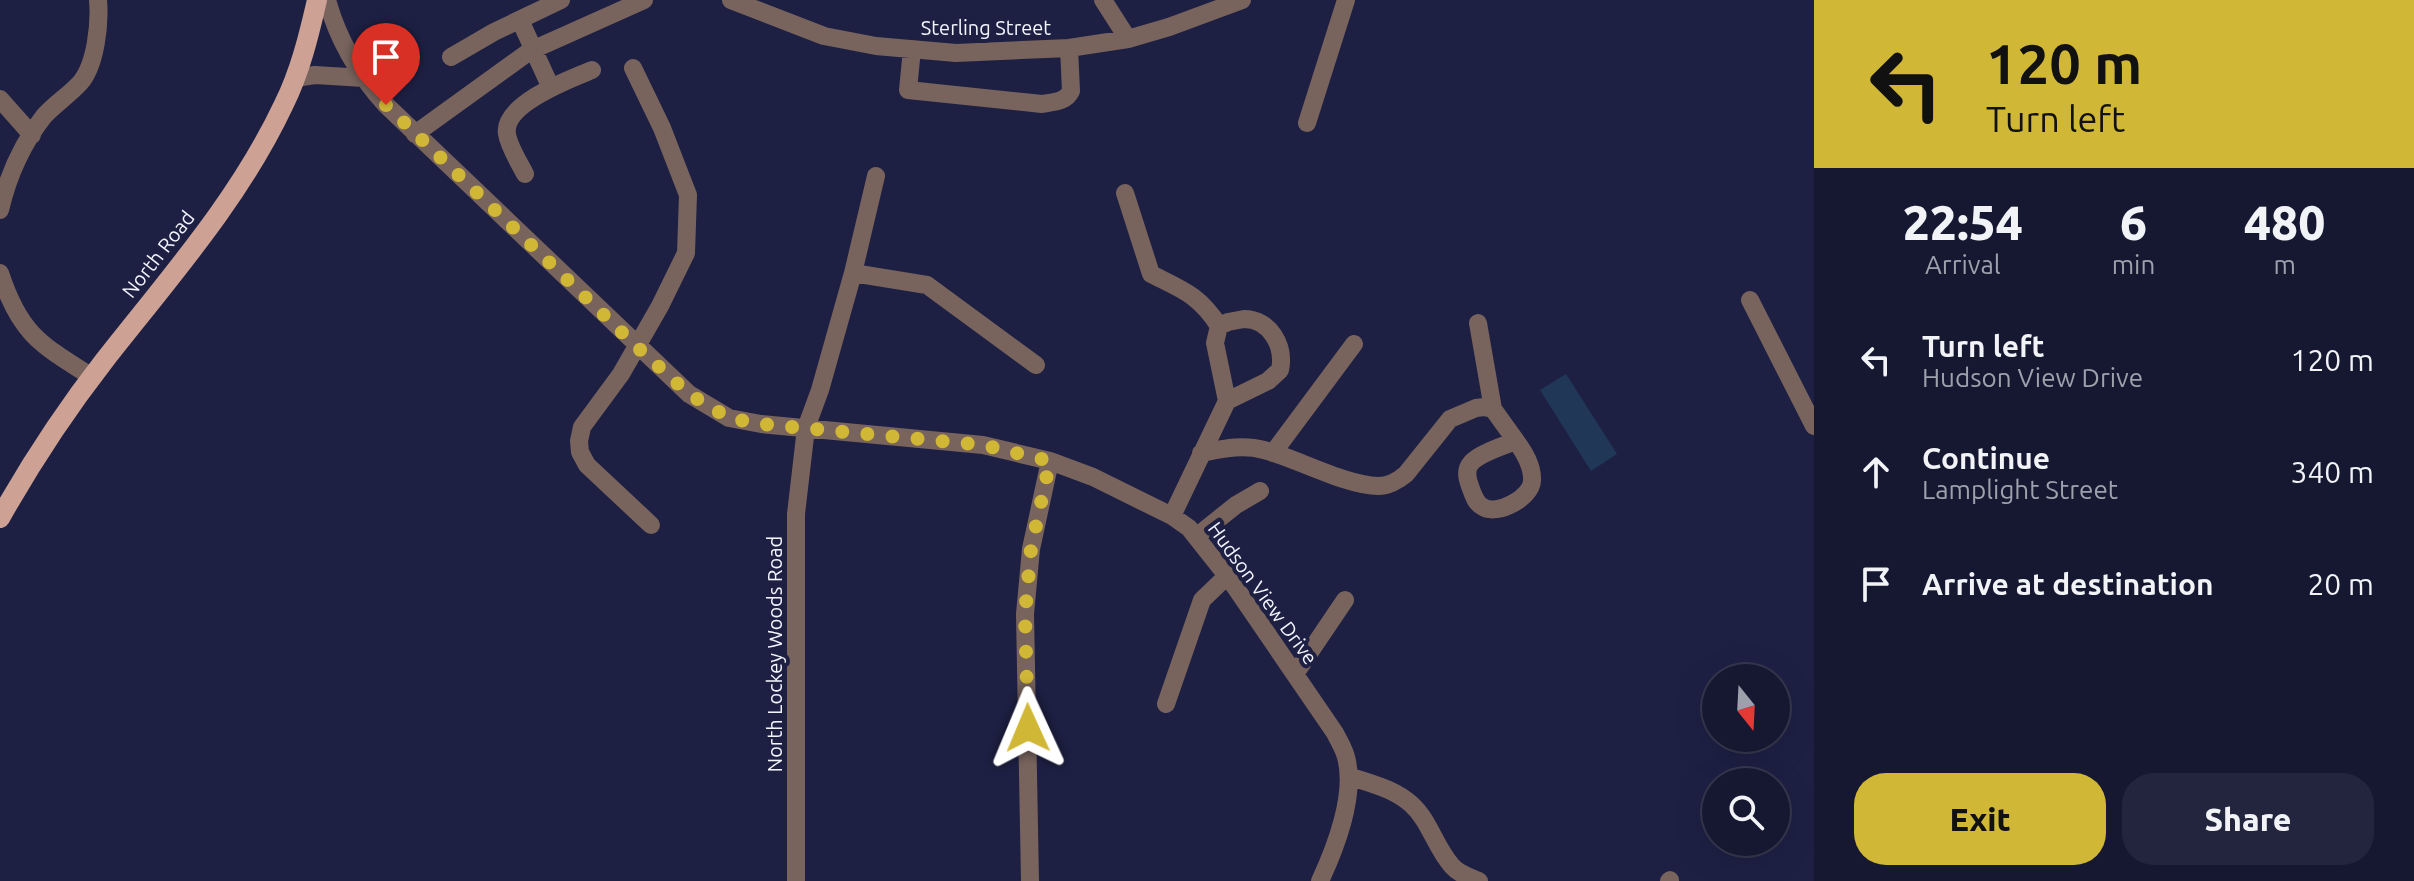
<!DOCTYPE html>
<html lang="en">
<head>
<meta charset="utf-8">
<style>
  :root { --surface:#161832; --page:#23253e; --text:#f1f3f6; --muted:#9ea0ac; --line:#35374d; --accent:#d1b736 }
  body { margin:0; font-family:Ubuntu,sans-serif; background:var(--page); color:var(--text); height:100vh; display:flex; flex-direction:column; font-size:30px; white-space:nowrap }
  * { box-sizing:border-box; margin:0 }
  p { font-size:26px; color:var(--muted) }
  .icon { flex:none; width:44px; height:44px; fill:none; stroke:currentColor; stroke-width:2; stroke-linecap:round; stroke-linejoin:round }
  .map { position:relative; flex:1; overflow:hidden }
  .side { display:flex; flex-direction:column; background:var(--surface); width:600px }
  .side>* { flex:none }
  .guide { background:#d1b736; color:#111; overflow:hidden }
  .needle { width:52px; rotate:162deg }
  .buttons { position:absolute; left:1702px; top:664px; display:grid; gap:16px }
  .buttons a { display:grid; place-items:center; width:88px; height:88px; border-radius:50%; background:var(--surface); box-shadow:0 8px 32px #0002,0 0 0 2px var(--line); font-size:40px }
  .pin { position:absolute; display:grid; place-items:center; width:68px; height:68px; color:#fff; margin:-82px -34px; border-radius:50% 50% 50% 0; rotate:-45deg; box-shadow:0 0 8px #0007 }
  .pin .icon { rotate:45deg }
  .me { position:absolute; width:88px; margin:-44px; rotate:359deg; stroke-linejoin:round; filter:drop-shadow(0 0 6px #0008) }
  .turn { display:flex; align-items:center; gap:28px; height:168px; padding:0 40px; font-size:36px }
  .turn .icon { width:104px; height:104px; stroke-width:2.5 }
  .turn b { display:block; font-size:56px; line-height:68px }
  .eta { display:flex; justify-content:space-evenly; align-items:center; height:136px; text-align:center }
  .eta b { font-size:48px; font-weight:800; line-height:56px }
  .cta { display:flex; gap:16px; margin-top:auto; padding:16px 40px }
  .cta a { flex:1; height:92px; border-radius:32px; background:var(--accent); color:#111; font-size:32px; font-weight:800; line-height:92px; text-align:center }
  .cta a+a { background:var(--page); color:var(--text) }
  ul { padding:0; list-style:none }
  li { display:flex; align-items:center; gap:24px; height:112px; padding:0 40px }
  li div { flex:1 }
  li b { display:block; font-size:30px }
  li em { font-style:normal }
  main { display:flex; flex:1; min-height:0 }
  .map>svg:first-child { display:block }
  .building { fill:#203758 }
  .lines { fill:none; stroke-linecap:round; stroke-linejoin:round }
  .minor { stroke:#78635d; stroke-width:18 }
  .major { stroke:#cda295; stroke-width:20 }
  .route { stroke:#d1b736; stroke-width:14; stroke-dasharray:0 25.2 }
  .labels { text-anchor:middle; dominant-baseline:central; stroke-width:8; stroke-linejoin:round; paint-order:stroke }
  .street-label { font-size:20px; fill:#f3f5fe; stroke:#1d2043 }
</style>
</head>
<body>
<main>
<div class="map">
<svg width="1814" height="881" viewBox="0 0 1814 881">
  <rect width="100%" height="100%" fill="#1d2043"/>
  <path class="building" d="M 1566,374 L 1617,454 L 1591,471 L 1540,390 Z"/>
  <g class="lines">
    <path class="minor" d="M 327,0 C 338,40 358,74 386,105 L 689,394 L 729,418 L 761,424 L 983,445 L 1050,461 L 1093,477 L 1172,516 L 1189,528 L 1231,581 L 1335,733 C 1339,741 1344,749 1346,757 C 1356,794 1336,847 1320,881
      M 731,0 L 824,36 L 876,46 L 956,53 L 1069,48 L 1128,39 L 1169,27 L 1242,0
      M 1103,0 L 1128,39
      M 520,20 L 551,88
      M 912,49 L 908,90 L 1042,104 C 1053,102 1066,102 1071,91 L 1069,48
      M 451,57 L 494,32 L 561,0
      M 633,68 L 662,128 L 688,195 L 686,253 L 660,306 L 621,374 L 582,427 L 579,441 L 580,452 L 587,465 L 651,525
      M 295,78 L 315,75 L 364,78
      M 0,99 L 32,135
      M 1307,123 L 1346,0
      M 415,134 L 530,51 L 644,0
      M 525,174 C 519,162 509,147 507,134 C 502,104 570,79 592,70
      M 1125,193 L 1151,274 C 1183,290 1199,295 1219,326
      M 0,210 C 8,176 22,144 44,116 C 55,104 69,95 80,83 C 96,65 100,23 98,0
      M 0,273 C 20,334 40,344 92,377
      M 853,273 L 927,285 L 1036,365
      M 1750,300 L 1814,426
      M 1244,319 C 1270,319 1285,346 1280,370 L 1268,381 L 1227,401 L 1215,343 L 1219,326 L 1228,322 Z
      M 1478,323 L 1493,409
      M 1516,441 C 1524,452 1533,466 1532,481 C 1531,498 1497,516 1483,507 C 1475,503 1473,494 1470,486 C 1467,478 1465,470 1471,463 C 1478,454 1505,445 1516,441 Z
      M 1201,453 C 1222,449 1242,444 1264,450 C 1296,458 1347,486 1378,486 C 1388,486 1399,480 1406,474 L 1450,419 L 1476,408 L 1484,407 L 1493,409 L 1516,441
      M 1273,453 L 1354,344
      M 1172,516 L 1227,401
      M 1196,537 L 1236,505 L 1260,491
      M 1295,674 L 1345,600
      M 1166,704 L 1202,600 L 1227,576
      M 1349,776 C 1371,784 1393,788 1411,804 C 1430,821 1435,847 1452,866 C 1459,874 1469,877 1479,881
      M 796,881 L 796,514 L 806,428 L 820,390 L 853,273 L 876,176
      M 1030,881 L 1025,614 L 1031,549 L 1050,461
      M 1669,881 L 1670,880"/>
    <path class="major" d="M 0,518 C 31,463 65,411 104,361 C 169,278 239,200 284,104 C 300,72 309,35 317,0"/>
  </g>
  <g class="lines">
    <path class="route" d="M 386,105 L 636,346 L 689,394 L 729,418 L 761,424 L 983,445 L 1050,461 L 1031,549 L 1025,614 L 1028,728"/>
  </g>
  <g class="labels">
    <g class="street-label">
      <text x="986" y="27">Sterling Street</text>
      <text transform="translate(158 254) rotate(-52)">North Road</text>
      <text transform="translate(1263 593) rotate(54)">Hudson View Drive</text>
      <text transform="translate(774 654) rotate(-90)">North Lockey Woods Road</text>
    </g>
  </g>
</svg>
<div class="buttons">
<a><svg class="needle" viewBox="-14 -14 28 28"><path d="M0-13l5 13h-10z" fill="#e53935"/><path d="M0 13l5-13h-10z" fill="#9ea0ac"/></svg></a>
<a><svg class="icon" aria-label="search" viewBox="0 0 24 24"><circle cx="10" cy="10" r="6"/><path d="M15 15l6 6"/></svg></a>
</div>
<div class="pin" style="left:386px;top:105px;background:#d93025"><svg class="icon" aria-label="arrive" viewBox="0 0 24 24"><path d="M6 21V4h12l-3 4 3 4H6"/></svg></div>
<svg class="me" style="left:1028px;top:728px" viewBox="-20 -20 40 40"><path d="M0-17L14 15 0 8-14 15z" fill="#d1b736" stroke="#fff" stroke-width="4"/></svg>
</div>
<section class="side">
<div class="guide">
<div class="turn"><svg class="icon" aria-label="left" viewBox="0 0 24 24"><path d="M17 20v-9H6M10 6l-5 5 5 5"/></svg><div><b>120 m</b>Turn left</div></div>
</div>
<div class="eta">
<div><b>22:54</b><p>Arrival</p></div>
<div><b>6</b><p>min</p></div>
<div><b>480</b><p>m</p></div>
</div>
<ul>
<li><svg class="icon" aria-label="left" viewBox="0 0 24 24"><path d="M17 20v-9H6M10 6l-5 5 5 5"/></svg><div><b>Turn left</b><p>Hudson View Drive</p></div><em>120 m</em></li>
<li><svg class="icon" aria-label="ahead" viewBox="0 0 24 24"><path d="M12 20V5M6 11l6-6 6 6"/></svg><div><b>Continue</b><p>Lamplight Street</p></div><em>340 m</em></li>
<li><svg class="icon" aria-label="arrive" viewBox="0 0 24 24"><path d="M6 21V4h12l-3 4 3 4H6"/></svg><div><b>Arrive at destination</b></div><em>20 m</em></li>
</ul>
<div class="cta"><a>Exit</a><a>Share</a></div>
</section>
</main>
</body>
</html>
